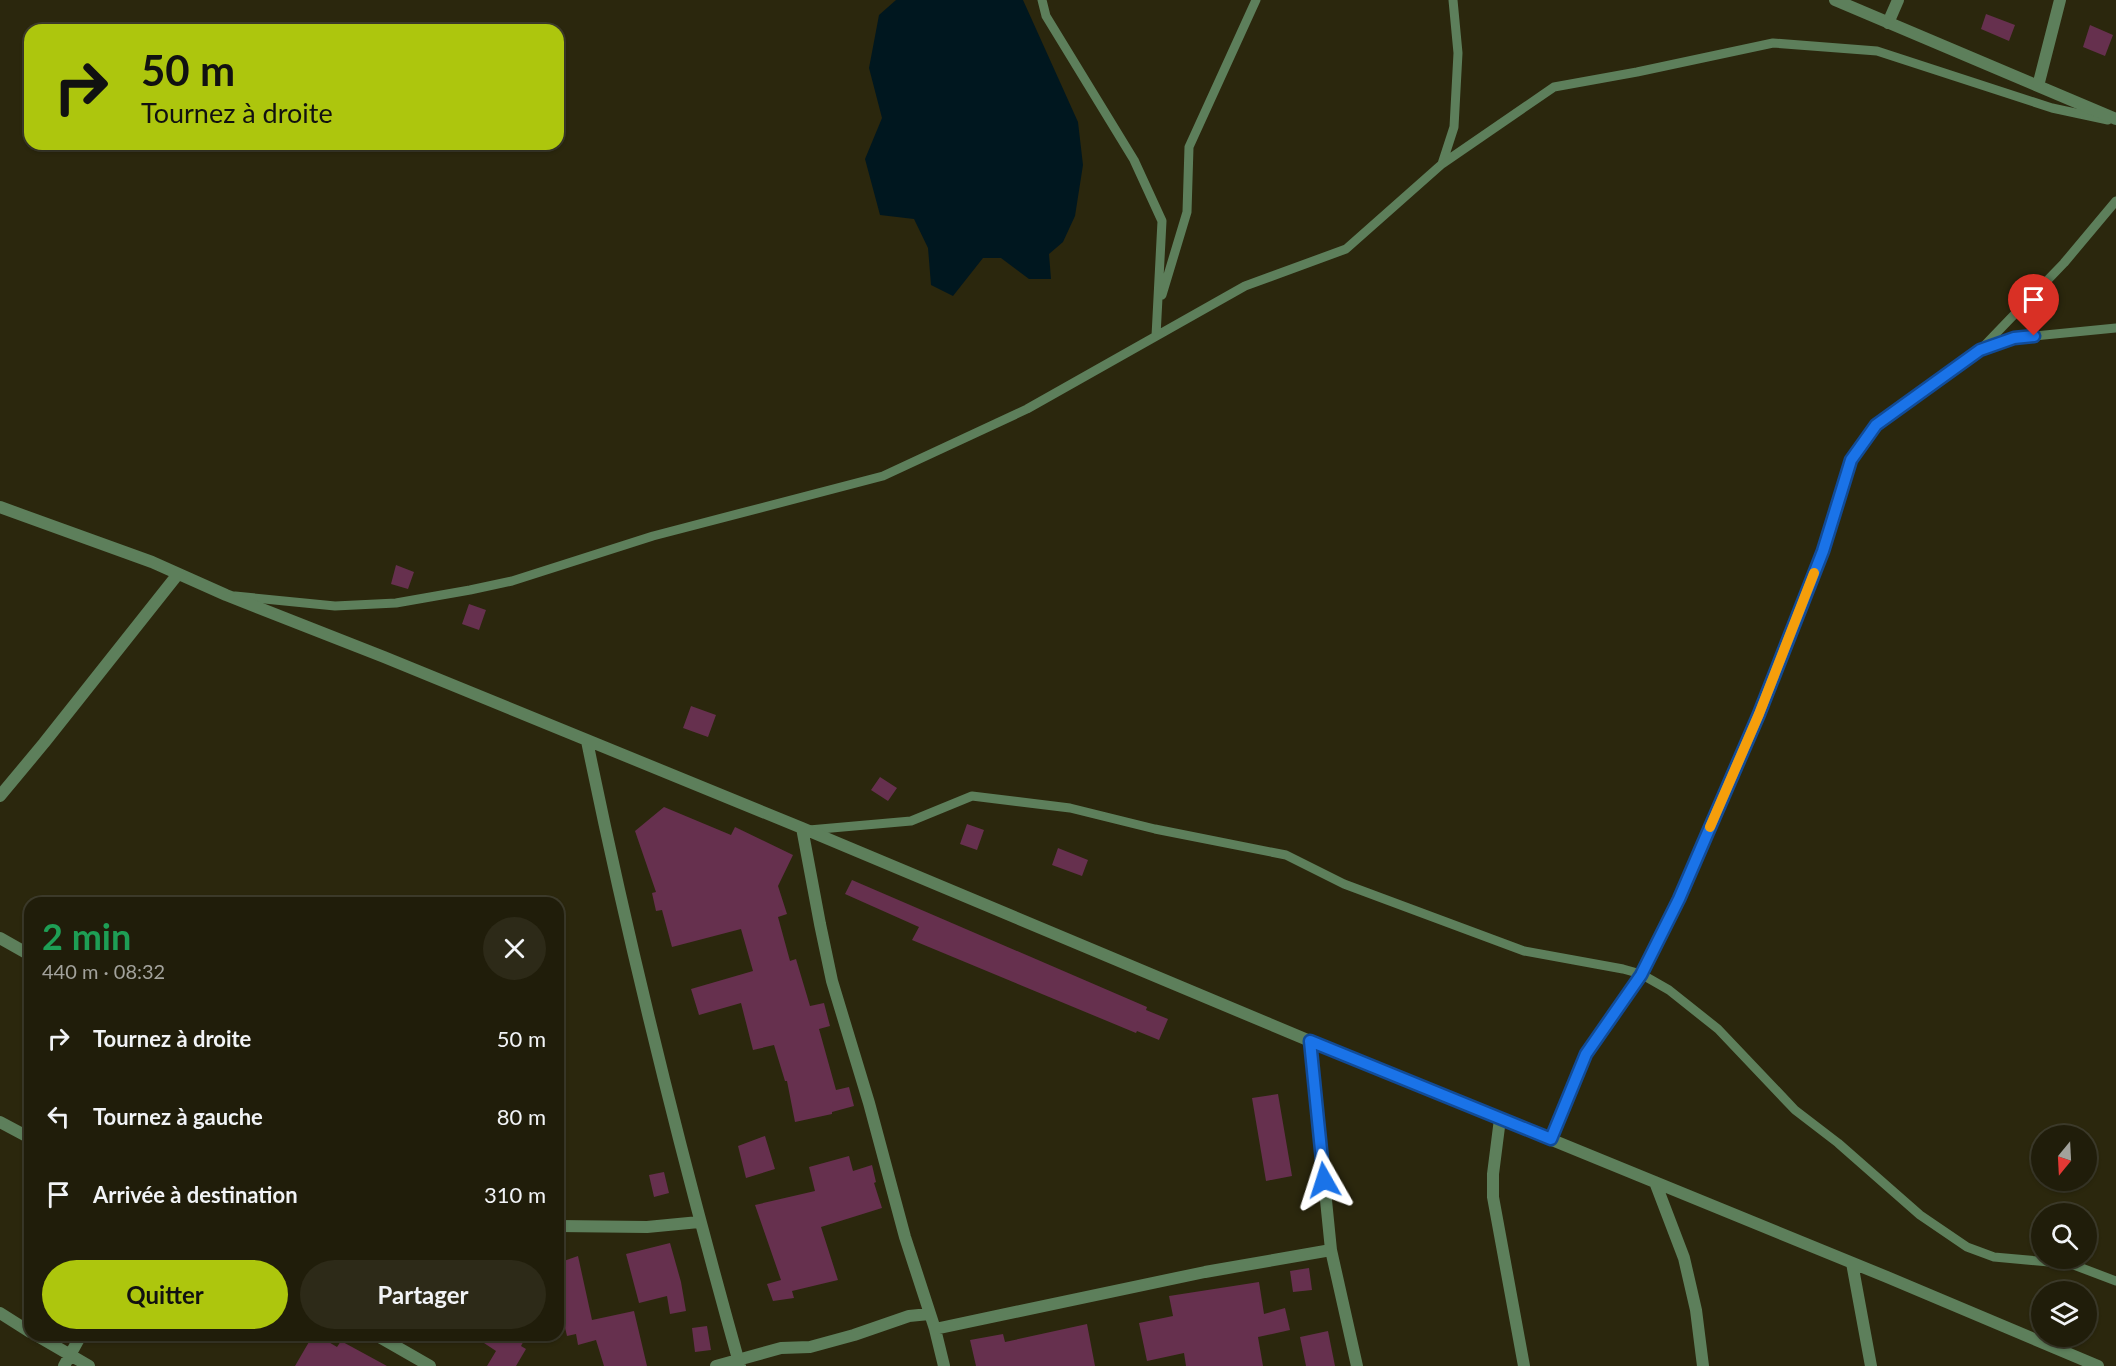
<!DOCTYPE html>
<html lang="fr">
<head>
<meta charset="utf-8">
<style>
  :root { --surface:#201d0a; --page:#2d2a18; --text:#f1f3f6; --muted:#a2a29c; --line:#3d3b2b; --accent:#adc60d }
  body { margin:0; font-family:Lato,sans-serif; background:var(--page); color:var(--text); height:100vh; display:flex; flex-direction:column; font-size:22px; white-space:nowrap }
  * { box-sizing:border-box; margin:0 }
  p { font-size:20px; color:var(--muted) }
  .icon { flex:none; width:33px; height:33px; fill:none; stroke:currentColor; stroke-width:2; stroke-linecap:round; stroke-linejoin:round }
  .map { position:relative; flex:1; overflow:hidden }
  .side { position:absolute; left:24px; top:897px; width:540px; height:444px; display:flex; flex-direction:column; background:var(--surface); border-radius:18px; box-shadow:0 2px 4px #0004,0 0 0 2px var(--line) }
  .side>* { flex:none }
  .hud { position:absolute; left:24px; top:24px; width:540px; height:126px; border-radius:18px; box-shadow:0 2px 4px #0004,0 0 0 2px var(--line); background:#adc60d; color:#111; overflow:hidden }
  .needle { width:39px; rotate:198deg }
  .controls { position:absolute; left:2031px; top:1125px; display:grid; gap:12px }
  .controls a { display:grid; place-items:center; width:66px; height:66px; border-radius:50%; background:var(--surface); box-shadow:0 2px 4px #0004,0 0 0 2px var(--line); font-size:30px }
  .pin { position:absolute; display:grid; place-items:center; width:51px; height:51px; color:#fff; margin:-62px -26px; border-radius:50% 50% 50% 0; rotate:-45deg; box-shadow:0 0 6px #0007 }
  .pin .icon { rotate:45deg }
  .me { position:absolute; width:66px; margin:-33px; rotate:354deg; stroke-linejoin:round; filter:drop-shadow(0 0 4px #0008) }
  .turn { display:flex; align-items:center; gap:21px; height:126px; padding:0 18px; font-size:27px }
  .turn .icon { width:78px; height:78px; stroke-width:2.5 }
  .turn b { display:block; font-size:42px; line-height:51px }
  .round { display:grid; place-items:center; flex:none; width:63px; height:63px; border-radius:32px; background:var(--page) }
  .headline { display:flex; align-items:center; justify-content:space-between; height:102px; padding:0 18px }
  h1 { font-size:36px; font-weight:700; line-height:45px; color:#1e9e55 }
  .button { display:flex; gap:12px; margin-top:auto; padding:12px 18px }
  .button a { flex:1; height:69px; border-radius:36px; background:var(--accent); color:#111; font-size:24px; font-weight:700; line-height:69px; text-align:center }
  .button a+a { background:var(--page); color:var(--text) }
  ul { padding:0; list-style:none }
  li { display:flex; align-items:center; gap:18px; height:78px; padding:0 18px }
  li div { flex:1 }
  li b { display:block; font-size:22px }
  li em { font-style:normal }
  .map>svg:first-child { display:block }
  .water { fill:#00171f }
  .building { fill:#66304e }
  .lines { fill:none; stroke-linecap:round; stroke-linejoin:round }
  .lane { stroke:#5d7f5b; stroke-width:9 }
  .street { stroke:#5d7f5b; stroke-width:12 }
  .route-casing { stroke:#114b97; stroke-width:15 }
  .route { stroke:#1a73e8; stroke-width:10 }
  .slow { stroke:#f59e0b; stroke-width:10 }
</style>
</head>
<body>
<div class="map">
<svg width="2116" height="1366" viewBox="0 0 2116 1366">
  <rect width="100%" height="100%" fill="#2b270d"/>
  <path class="water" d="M 896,0 L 1023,0 L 1078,122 L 1083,165 L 1075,216 L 1063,242 L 1049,254 L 1051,279 L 1029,279 L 1001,258 L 983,258 L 953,296 L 931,285 L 928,248 L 914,219 L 880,215 L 865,159 L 882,118 L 869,68 L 879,15 Z"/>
  <path class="building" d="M 1986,14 L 2015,25 L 2009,41 L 1981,29 Z
    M 2090,25 L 2113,35 L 2105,56 L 2083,47 Z
    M 396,565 L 414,572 L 408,589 L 391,584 Z
    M 469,604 L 486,610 L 479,630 L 462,624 Z
    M 691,706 L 716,715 L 708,737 L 683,728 Z
    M 880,777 L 897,788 L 888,801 L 871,790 Z
    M 664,807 L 731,835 L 735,827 L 793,855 L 778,886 L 787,914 L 778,917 L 790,961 L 796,959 L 810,1006 L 824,1003 L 830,1026 L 819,1029 L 836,1090 L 849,1087 L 854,1106 L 832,1112 L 832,1114 L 795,1122 L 787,1081 L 785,1081 L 774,1045 L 753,1050 L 741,1003 L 699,1015 L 691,989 L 753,971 L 741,929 L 672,947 L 662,910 L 656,911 L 652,893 L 656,892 L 635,831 Z
    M 967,824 L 984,830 L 977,850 L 960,844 Z
    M 1058,848 L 1088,860 L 1082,876 L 1052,865 Z
    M 852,880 L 1147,1007 L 1146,1010 L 1168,1019 L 1159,1040 L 1137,1031 L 1136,1033 L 912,940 L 919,927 L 845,894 Z
    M 1278,1094 L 1292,1176 L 1266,1181 L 1252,1098 Z
    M 765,1136 L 775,1169 L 746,1178 L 738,1146 Z
    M 849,1156 L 853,1171 L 872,1165 L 876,1182 L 874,1183 L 882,1208 L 821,1227 L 838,1280 L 792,1291 L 794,1298 L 773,1301 L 767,1284 L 781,1280 L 755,1205 L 815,1191 L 809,1167 Z
    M 664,1172 L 669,1193 L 654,1197 L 649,1175 Z
    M 670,1243 L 681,1282 L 686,1311 L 670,1314 L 667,1296 L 639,1303 L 626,1254 Z
    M 578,1256 L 592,1320 L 634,1311 L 647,1366 L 604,1366 L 596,1340 L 578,1345 L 576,1334 L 567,1336 L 563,1319 L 558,1320 L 558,1263 Z
    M 1309,1268 L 1312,1290 L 1293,1292 L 1290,1271 Z
    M 1259,1282 L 1264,1314 L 1285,1308 L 1290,1330 L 1258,1337 L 1263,1366 L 1186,1366 L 1184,1353 L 1147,1361 L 1139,1323 L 1173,1316 L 1169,1296 Z
    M 1087,1324 L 1095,1366 L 976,1366 L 970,1340 L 1003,1334 L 1005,1342 Z
    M 707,1326 L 711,1350 L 695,1352 L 692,1328 Z
    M 1328,1331 L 1335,1366 L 1306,1366 L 1300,1337 Z
    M 313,1335 L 317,1335 L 337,1347 L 341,1341 L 387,1366 L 295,1366 Z
    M 472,1335 L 527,1335 L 521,1346 L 526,1349 L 516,1366 L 487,1366 L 496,1351 Z"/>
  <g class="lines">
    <path class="lane" d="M 1042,0 L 1046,16 L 1134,160 L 1162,221 L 1156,336
      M 1442,164 L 1454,127 L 1458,53 L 1453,0
      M 1162,295 L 1187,212 L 1189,147 L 1256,0
      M 1982,348 L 2064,263 L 2116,201
      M 235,596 L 335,606 L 396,603 L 470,590 L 512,581 L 653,536 L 883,476 L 1027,409 L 1245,286 L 1346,249 L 1442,164 L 1554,87 L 1637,72 L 1773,43 L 1877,51 L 2052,108 L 2108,120
      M 809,830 L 911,821 L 972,796 L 1070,808 L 1155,829 L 1286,855 L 1344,884 L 1524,951 L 1623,969 L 1641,974 L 1669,990 L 1718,1029 L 1795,1110 L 1838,1143 L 1920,1215 L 1967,1247 L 1994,1257 L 2071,1264 L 2116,1281
      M 1551,1139 L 1585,1054 L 1641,974 L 1679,899 L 1759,714 L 1823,551 L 1851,460 L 1876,425 L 1981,350 L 2014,338 L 2116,328"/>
    <path class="street" d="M 1835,0 L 2116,119
      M 1888,23 L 1898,0
      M 2038,86 L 2060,0
      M 0,507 L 152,562 L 226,595 L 384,657 L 802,828 L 1310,1041 L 1887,1277 L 2098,1366
      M 587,741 C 630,951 682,1159 740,1366
      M 0,796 L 44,743 L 178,574
      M 802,828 L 820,924 L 832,981 L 869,1103 L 905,1237 L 935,1329 L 944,1366
      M 0,938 L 30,955
      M 1310,1041 L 1331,1250 L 1357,1366
      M 1500,1119 L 1493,1174 L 1493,1197 L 1524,1366
      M 0,1122 L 30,1138
      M 1655,1182 L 1684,1258 L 1696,1310 L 1703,1366
      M 558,1226 L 647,1227 L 699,1222
      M 1852,1263 L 1871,1366
      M 0,1313 L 30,1332
      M 935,1329 L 1205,1272 L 1331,1250
      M 36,1335 L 89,1366
      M 376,1335 L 430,1366
      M 64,1366 L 81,1335
      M 716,1366 L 781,1348 L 810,1347 L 854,1335 L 909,1316 L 929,1314"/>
  </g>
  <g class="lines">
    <g class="route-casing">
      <path id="route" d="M 1324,1180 L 1310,1041 L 1551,1139 L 1586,1054 L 1641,975 L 1679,899 L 1759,714 L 1823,551 L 1851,460 L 1876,425 L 1980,350 L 2014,338 L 2034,336"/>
    </g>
    <use href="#route" class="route"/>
    <path class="slow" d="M 1710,827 L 1759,714 L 1814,573"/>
  </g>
</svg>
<div class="controls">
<a><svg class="needle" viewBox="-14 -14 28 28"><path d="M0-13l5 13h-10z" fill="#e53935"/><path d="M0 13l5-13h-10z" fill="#a2a29c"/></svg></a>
<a><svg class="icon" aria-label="search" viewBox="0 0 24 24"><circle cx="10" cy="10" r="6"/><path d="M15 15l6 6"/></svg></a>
<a><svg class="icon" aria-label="layers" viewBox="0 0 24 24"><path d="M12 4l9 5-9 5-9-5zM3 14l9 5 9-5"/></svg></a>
</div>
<div class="pin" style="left:2034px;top:336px;background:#d93025"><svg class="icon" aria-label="arrive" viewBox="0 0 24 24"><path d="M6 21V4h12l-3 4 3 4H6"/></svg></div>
<svg class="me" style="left:1324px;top:1180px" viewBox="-20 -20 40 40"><path d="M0-17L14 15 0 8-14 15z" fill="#1a73e8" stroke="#fff" stroke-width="4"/></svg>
<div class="hud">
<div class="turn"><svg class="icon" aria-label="right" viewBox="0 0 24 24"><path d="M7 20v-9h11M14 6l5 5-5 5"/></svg><div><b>50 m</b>Tournez à droite</div></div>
</div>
<section class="side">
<div class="headline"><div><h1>2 min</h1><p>440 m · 08:32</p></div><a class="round"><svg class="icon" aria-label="close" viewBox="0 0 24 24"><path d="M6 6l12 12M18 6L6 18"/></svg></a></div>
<ul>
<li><svg class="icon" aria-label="right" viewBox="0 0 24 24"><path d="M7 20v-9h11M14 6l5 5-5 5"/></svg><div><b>Tournez à droite</b></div><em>50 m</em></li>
<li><svg class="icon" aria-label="left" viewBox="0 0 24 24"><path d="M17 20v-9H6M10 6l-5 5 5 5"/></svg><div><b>Tournez à gauche</b></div><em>80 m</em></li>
<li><svg class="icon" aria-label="arrive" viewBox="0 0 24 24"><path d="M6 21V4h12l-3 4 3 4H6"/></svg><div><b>Arrivée à destination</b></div><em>310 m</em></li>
</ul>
<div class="button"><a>Quitter</a><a>Partager</a></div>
</section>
</div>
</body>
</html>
